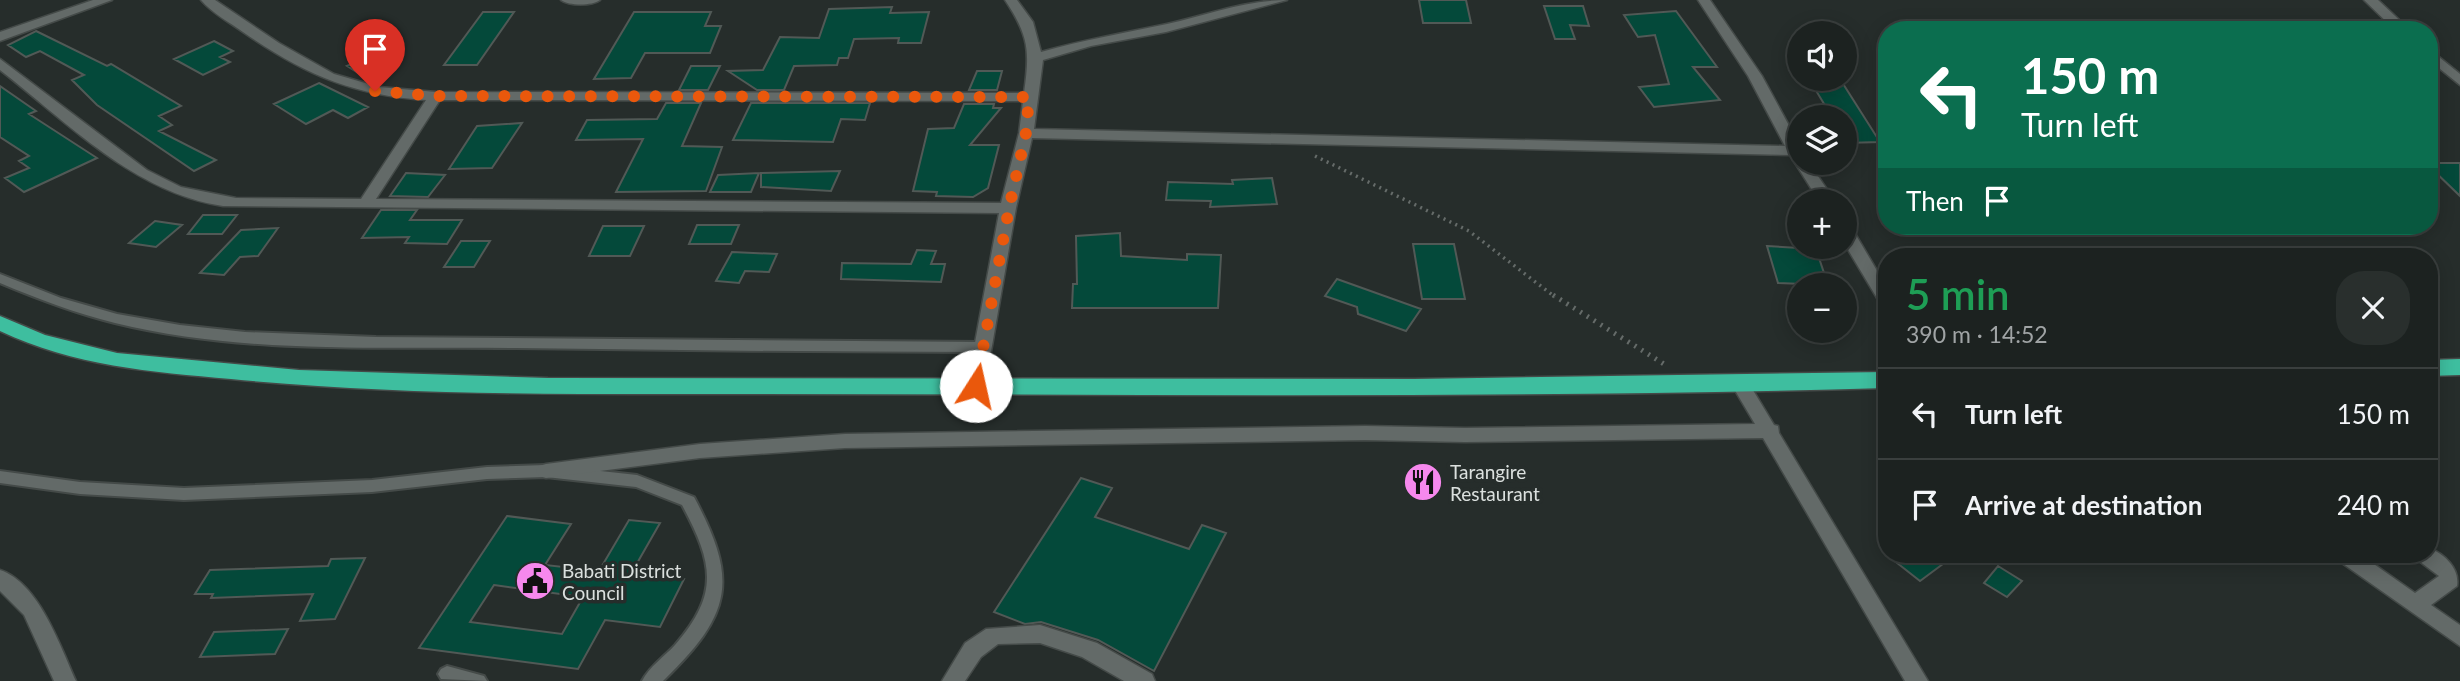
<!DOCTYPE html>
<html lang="en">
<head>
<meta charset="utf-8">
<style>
  :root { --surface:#1c2220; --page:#292f2d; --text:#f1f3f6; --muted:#a0a4a5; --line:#3a3f3e }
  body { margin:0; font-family:Lato,sans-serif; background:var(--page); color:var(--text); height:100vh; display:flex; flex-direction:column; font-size:26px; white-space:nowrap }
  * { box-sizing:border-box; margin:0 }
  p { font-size:23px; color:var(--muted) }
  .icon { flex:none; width:38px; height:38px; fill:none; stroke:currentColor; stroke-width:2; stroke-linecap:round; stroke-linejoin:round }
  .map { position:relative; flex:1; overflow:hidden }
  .panel { position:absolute; left:1878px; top:248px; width:560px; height:315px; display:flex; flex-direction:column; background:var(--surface); border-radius:28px; box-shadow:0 4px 18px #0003,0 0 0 2px var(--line) }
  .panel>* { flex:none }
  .hud { position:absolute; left:1878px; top:21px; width:560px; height:214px; border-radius:28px; box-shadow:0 4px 18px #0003,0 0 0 2px var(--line); background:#0b6e4f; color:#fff; overflow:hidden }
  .fabs { position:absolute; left:1787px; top:21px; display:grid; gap:14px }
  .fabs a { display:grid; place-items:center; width:70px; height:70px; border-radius:50%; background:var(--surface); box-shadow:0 4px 18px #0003,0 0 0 2px var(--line); font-size:35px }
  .pin { position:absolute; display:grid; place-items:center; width:60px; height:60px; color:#fff; margin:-72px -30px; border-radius:50% 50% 50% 0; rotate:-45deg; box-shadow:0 0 7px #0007 }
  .pin .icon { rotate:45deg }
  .me { position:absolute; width:77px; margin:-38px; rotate:10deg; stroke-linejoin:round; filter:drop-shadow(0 0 5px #0008) }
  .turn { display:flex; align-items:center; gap:24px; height:147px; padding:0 28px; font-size:32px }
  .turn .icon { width:91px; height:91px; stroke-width:2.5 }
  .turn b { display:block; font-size:49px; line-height:60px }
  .then { display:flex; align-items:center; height:66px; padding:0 28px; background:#0003; gap:14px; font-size:26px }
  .round { display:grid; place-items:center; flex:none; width:74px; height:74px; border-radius:28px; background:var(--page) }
  .summary { display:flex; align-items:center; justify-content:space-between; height:119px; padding:0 28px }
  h1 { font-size:42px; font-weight:600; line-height:52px; color:#1e9e55 }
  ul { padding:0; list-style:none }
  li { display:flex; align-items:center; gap:21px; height:91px; padding:0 28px; border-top:2px solid var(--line) }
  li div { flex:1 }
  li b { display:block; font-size:26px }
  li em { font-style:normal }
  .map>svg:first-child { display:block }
  .building { fill:#04493a; stroke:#515956; stroke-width:2; fill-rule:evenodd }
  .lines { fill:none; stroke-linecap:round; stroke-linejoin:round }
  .lane-casing { stroke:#444a48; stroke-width:4 }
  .street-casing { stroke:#444a48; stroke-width:3 }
  .highway-casing { stroke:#444a48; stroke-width:3 }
  .path-far1 { stroke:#656b69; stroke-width:3.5; stroke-dasharray:2 4.5; stroke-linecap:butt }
  .path { stroke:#656b69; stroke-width:5; stroke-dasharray:2 6; stroke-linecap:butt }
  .lane { fill:#636a68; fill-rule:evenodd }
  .street { fill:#636a68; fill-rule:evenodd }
  .highway { fill:#3ebe9f; fill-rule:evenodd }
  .route { stroke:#ea580c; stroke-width:12; stroke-dasharray:0 21.6 }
  .labels { text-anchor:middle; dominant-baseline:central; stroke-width:7; stroke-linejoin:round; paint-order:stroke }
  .poi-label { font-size:19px; fill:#dbe0de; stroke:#262d2b; text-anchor:start }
</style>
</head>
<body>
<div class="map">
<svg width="2460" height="681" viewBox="0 0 2460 681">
  <rect width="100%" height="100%" fill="#262d2b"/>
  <path class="building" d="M 1419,0 L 1466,0 L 1471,23 L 1423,23 Z
    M 1544,6 L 1583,6 L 1589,26 L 1570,25 L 1575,39 L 1555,39 Z
    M 892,7 L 890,13 L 929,12 L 921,43 L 898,43 L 899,38 L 854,39 L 848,58 L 839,58 L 837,65 L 794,66 L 784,90 L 757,90 L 728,71 L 763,70 L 780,37 L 819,38 L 829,9 Z
    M 1676,11 L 1717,67 L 1693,67 L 1720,100 L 1654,107 L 1639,87 L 1669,84 L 1655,35 L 1638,37 L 1624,15 Z
    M 483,12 L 514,12 L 477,65 L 444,65 Z
    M 634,12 L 711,12 L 705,26 L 721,26 L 710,53 L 645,53 L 631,78 L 594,79 Z
    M 36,31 L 107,66 L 111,64 L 181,106 L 159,116 L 172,125 L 159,131 L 216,160 L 194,171 L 97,105 L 72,80 L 84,75 L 40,51 L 26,57 L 8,45 Z
    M 214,41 L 233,51 L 220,57 L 230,62 L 203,75 L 174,59 Z
    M 381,50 L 398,62 L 366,78 L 347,66 Z
    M 691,66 L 720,66 L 708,90 L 679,90 Z
    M 977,71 L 1002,71 L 997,90 L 969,90 Z
    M 1809,79 L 1840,79 L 1880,142 L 1844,143 L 1844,117 L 1832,117 Z
    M 319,83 L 368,107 L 348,118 L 333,110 L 306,124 L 274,104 Z
    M 0,86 L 36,111 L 29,114 L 97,158 L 24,192 L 5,178 L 29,168 L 19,161 L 29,156 L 0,137 Z
    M 666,103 L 701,103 L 682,146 L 722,147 L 706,191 L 616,192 L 643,139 L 576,140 L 587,120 L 657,119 Z
    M 751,103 L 870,103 L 865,120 L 841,119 L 833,142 L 733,140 Z
    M 964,104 L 994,104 L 993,108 L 1001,108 L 970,145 L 999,145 L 988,188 L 973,197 L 936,196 L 937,192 L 913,191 L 928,129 L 954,128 Z
    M 522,123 L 492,168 L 449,169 L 477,126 Z
    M 2429,163 L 2460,163 L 2460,196 L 2429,166 Z
    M 840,171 L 831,191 L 761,187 L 761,173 Z
    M 406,173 L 445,175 L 428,197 L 390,196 Z
    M 759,173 L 751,192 L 710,192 L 718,175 Z
    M 1272,178 L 1277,204 L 1210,207 L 1211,201 L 1166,200 L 1168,182 L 1233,184 L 1232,180 Z
    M 381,210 L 417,210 L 410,220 L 462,220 L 447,244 L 405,243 L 409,237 L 362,238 Z
    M 203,215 L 237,215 L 222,234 L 188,234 Z
    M 155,221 L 182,225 L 156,247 L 129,243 Z
    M 697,225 L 739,225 L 731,244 L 689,244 Z
    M 603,226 L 644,226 L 630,256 L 589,256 Z
    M 278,228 L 258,256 L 240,257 L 224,275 L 200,273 L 241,230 Z
    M 1120,233 L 1121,256 L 1187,260 L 1187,254 L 1221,255 L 1218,308 L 1072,308 L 1073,284 L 1077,284 L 1076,236 Z
    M 461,241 L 490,241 L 474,267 L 444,267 Z
    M 1413,244 L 1454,244 L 1465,299 L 1422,299 Z
    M 1767,246 L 1816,249 L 1828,285 L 1778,283 Z
    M 917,250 L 936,251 L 931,264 L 945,264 L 941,282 L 841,279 L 842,263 L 911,264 Z
    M 732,252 L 777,254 L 769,272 L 745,271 L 739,283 L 716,281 Z
    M 1337,279 L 1421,309 L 1406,331 L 1358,314 L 1357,307 L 1325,296 Z
    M 1081,478 L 1112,488 L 1095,517 L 1189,549 L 1202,525 L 1226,533 L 1154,671 L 1098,640 L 1041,622 L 1025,624 L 994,612 Z
    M 507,516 L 571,524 L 545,565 L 599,571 L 629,520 L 660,523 L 632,572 L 684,579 L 660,627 L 605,620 L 578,669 L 419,648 ZM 494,585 L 583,597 L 562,634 L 470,622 Z
    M 1887,555 L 1955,555 L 1920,581 Z
    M 365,558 L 335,619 L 300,621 L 313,594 L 211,598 L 213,594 L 195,594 L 210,570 L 328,566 L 331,559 Z
    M 1998,566 L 2022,581 L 2007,597 L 1984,583 Z
    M 288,629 L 275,654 L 200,657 L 214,632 Z"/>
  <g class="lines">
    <g class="lane-casing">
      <path id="lane" d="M 0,274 L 61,298 L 117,314 L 180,325 L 245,332 L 376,337 L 983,342 L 990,347 L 983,352 C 827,352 672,350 516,348 C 384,346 245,355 115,323 C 75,313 38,299 0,283 Z
        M 546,465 L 637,475 L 694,497 C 739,581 732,614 663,681 L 642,681 C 649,667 665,656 675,645 C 720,593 713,563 682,505 L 636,487 L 546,477 L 487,479 L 372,492 L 184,500 L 80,494 L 0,483 L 0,471 L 80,482 L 184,488 L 372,480 L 487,467 Z
        M 447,666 L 484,676 L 487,681 L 441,679 L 438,674 L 441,669 Z"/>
    </g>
    <g class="street-casing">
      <path id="street" d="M 93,0 L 112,0 L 0,41 L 0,32 Z
        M 201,0 L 215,0 L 279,43 L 334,74 L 379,87 L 436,92 L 1024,93 C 1030,51 1029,36 1005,0 L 1017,0 L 1033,22 L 1041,52 C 1083,40 1124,33 1167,24 C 1207,15 1246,0 1287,0 L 1166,32 L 1091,46 L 1043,60 L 1034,129 L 1785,146 L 1748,76 L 1698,0 L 1710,0 L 1762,76 L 1799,144 L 1799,163 L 1809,163 L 1835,201 L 1819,201 L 1790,155 L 1032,138 L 1016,208 L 985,386 L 982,391 L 970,391 L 967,386 L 999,213 L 223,206 C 135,193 68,123 0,70 L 0,59 L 147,170 L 181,187 L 236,198 L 361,199 L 426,100 C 352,95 304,74 243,32 C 229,22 212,13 201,0 ZM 440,100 L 1023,101 L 1019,133 L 1001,203 L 376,199 Z
        M 561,0 L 600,0 C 592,6 569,6 561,0 Z
        M 2364,0 L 2378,0 L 2410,30 L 2395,30 Z
        M 2429,49 L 2460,74 L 2460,85 L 2429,60 Z
        M 1844,224 L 1850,225 L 1886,286 L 1886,305 L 1880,303 L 1844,243 Z
        M 1739,376 L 1745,377 L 1774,425 L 1778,426 L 1779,433 L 1928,681 L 1905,681 L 1763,438 L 1465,442 L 1365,440 L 845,448 L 700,458 L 546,478 L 539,476 L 536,471 L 539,466 L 546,464 L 700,444 L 845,434 L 1365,426 L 1465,428 L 1755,424 L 1730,382 Z
        M 2429,548 C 2444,554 2460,568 2457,586 L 2431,605 L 2460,625 L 2460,646 L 2339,561 L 2336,555 L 2361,555 L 2415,593 L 2439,576 L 2419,561 L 2416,555 L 2429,555 Z
        M 0,570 C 39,583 60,646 76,681 L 54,681 L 24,615 L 0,591 Z
        M 1040,625 L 1097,643 L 1152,674 L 1155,681 L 1124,681 L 1082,657 L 1040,643 L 998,644 L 981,657 L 965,681 L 942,681 L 965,643 L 986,629 Z"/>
    </g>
    <g class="highway-casing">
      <path id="highway" d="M 0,316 L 45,335 L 117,353 L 299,370 L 548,378 L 1414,379 L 1886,372 L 1886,388 C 1509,399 1132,394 754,394 C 580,394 405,396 231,379 C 151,372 74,366 0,331 Z
        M 2460,359 L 2460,375 L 2429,376 L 2429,360 Z"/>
    </g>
    <path class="path-far1" d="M 1315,156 L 1469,231 L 1555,297"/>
    <path class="path" d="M 1553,295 L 1664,364"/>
    <use href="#lane" class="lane"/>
    <use href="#street" class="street"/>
    <use href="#highway" class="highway"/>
  </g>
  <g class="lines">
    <path class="route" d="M 375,91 L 436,96 L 1029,97 L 1026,133 L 1009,208 L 976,386"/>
  </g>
  <defs>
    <g id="restaurant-disc" transform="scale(2.0125)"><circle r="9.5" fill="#f688ed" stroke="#262d2b"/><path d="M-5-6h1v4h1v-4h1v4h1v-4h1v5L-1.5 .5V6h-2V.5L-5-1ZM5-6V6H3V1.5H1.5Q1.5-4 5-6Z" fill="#111"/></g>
    <g id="civic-disc" transform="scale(2.0125)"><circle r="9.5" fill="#f688ed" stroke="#262d2b"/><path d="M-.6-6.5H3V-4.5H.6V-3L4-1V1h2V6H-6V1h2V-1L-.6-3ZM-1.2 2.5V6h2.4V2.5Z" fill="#111"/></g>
  </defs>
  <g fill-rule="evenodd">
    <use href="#restaurant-disc" x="1423" y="482"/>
    <use href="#civic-disc" x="535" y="581"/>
  </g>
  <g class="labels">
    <g class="poi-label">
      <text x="1450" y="471">Tarangire<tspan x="1450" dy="22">Restaurant</tspan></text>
      <text x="562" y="570">Babati District<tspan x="562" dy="22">Council</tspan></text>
    </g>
  </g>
</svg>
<div class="fabs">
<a><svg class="icon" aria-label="sound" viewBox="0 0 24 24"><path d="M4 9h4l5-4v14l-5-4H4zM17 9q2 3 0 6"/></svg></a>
<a><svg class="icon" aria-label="layers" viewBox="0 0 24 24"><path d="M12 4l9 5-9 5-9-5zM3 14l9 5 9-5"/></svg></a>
<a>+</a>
<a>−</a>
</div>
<div class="pin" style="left:375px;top:91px;background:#d93025"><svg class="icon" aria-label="arrive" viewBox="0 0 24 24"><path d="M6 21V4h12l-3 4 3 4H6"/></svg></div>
<svg class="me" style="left:976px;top:386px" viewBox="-20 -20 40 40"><circle r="19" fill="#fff"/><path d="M0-13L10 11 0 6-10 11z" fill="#ea580c"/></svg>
<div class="hud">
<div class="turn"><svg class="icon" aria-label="left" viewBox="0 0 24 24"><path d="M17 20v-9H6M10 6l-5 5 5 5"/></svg><div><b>150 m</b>Turn left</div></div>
<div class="then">Then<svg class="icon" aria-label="arrive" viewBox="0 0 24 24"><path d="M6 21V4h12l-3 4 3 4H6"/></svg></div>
</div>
<section class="panel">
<div class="summary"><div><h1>5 min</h1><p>390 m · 14:52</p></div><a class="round"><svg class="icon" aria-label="close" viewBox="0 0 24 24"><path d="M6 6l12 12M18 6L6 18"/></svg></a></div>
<ul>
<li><svg class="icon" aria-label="left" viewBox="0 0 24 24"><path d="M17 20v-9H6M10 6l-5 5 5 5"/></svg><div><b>Turn left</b></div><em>150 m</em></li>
<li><svg class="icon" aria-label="arrive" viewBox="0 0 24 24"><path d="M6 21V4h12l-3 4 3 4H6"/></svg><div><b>Arrive at destination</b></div><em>240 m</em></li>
</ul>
</section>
</div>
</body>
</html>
